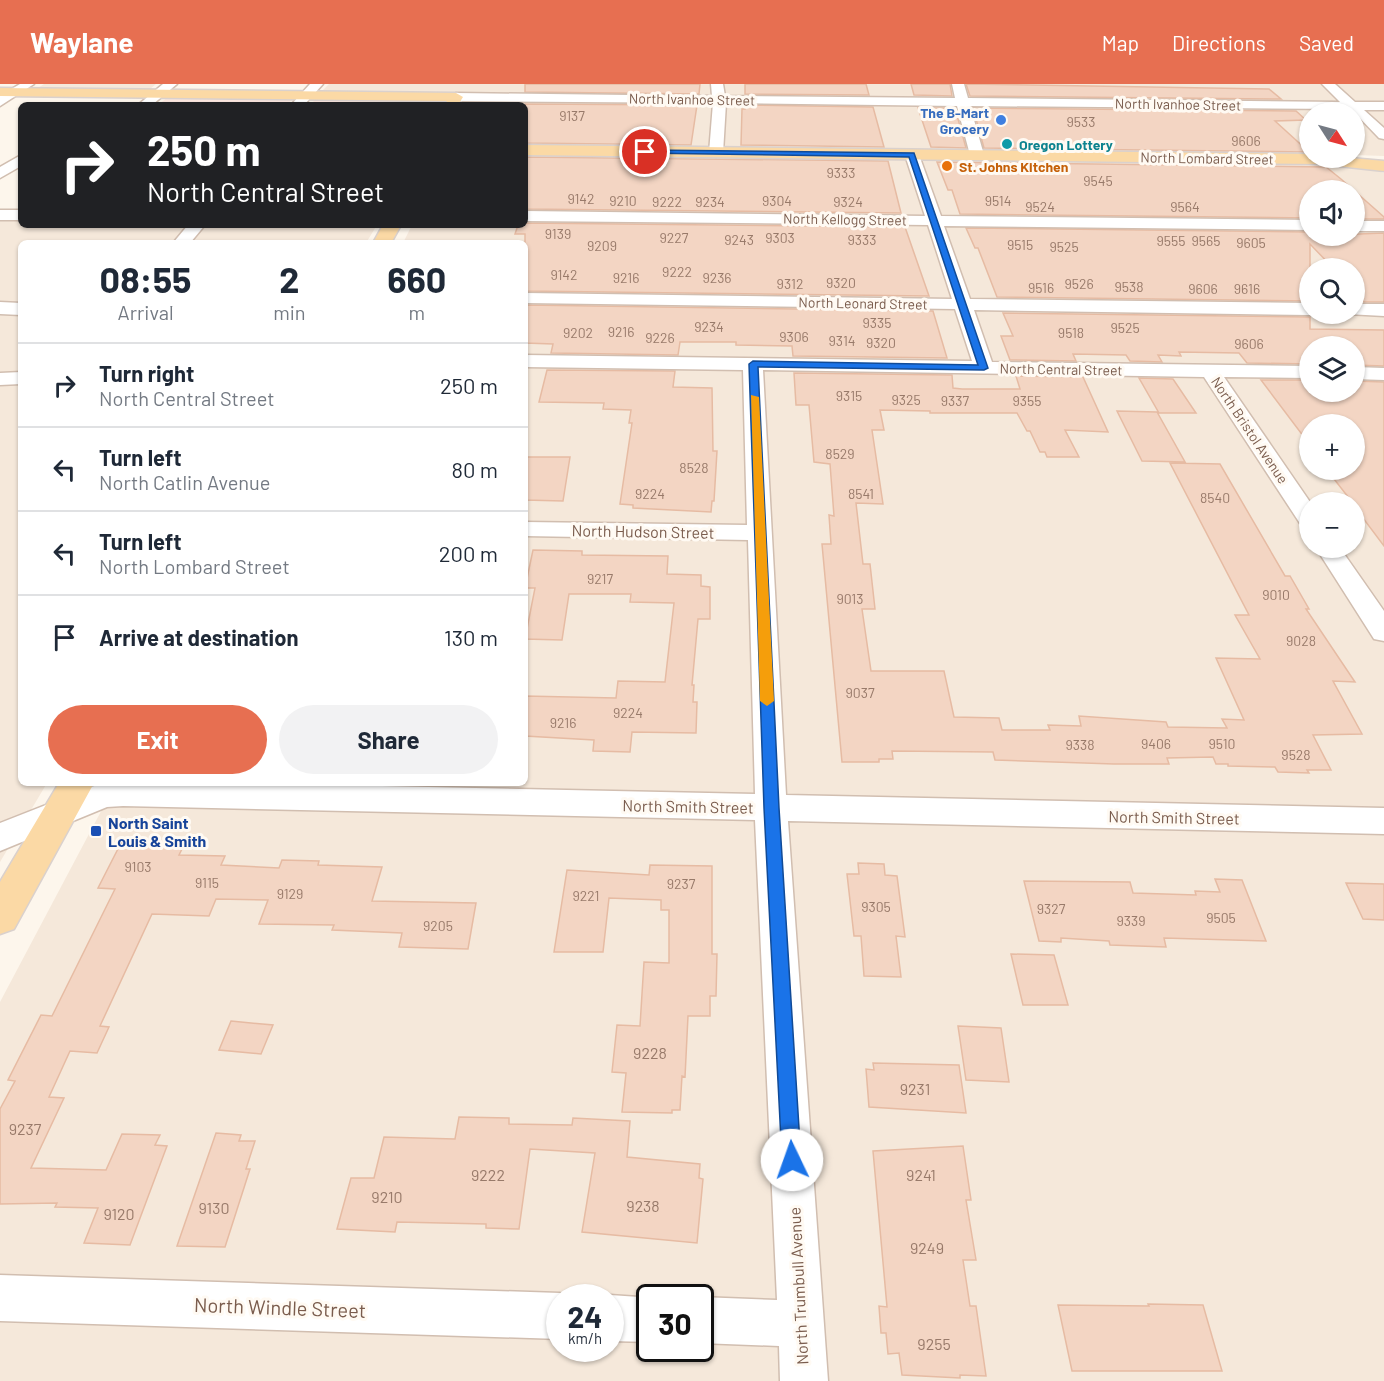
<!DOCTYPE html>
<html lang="en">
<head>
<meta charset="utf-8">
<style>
  :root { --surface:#fff; --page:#f2f2f3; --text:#1f2937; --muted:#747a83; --line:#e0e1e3; --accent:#e76f51 }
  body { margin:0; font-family:Barlow,sans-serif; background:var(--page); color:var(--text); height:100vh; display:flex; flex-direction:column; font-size:22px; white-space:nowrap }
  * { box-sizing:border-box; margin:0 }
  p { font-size:20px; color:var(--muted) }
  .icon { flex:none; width:33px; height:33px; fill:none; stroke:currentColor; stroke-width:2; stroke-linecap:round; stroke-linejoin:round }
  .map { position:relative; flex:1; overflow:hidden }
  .side { position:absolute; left:18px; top:156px; width:510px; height:546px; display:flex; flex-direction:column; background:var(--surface); border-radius:9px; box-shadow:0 2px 4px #0004 }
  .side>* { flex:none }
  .top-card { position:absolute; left:18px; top:18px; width:510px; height:126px; border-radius:9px; box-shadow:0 2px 4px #0004; background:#202124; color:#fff; overflow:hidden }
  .needle { width:39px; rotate:126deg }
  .controls { position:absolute; left:1299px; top:18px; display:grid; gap:12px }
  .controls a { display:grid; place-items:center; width:66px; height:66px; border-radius:50%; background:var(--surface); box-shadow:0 2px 4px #0004; font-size:30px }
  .speed { position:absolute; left:546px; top:1200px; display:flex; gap:12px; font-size:30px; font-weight:700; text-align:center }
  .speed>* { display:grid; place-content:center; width:78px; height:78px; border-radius:50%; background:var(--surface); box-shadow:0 2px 4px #0004; line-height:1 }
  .speed small { font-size:15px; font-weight:400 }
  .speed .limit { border:3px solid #111; border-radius:9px; background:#fff; color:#111 }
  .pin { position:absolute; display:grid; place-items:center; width:51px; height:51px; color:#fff; margin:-26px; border:3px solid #fff; border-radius:50%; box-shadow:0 2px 6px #0007 }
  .me { position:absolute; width:66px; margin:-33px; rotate:357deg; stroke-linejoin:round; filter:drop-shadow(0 0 4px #0008) }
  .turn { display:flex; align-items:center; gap:21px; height:126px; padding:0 30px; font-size:27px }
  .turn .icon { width:78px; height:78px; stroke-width:2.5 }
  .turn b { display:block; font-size:42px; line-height:51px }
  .eta { display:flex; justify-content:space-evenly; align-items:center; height:102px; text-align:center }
  .eta b { font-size:36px; font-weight:700; line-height:42px }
  .action { display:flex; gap:12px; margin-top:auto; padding:12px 30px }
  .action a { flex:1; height:69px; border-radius:36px; background:var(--accent); color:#fff; font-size:24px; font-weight:700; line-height:69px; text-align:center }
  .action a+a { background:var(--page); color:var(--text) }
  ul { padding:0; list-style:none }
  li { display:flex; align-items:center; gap:18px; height:84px; padding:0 30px; border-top:2px solid var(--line) }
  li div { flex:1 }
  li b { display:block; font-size:22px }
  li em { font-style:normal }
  header { display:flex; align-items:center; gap:36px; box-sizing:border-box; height:84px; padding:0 30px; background:var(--accent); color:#fff }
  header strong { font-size:28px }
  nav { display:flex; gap:33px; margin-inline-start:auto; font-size:21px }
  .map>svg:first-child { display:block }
  .residential { fill:#f5e8da; fill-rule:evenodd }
  .commercial { fill:#fde8e0 }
  .building { fill:#f3d5c3; stroke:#e6bba3; stroke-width:1.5 }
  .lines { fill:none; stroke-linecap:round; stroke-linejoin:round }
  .minor-casing { stroke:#d1beb0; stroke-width:3 }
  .major-casing { stroke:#dad1cd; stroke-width:3 }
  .minor { fill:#fff; fill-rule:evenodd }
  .major { fill:#fbd9a5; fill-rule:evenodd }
  .route { fill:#1a73e8; stroke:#114b97; stroke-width:1.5 }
  .slow { fill:#f59e0b }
  .shop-dot { fill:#3f7fe0; stroke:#fffaf3; stroke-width:2 }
  .culture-dot { fill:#0f9aa8; stroke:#fffaf3; stroke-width:2 }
  .food-dot { fill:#e8710a; stroke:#fffaf3; stroke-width:2 }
  .transit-dot { fill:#1a4fb4; stroke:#fffaf3; stroke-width:2 }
  .labels { text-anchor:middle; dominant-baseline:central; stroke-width:6; stroke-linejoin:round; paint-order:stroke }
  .far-street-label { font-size:14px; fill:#7a5c4d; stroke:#fffaf3 }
  .far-shop-label { font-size:14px; font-weight:bold; fill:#366cbe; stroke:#fffaf3; text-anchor:end }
  .number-label { font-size:14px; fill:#987a6a }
  .far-culture-label { font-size:14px; font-weight:bold; fill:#0d838f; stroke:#fffaf3; text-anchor:start }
  .far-food-label { font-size:14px; font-weight:bold; fill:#c56008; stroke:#fffaf3; text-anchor:start }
  .street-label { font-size:16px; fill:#7a5c4d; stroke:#fffaf3 }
  .transit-label { font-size:16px; font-weight:bold; fill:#164399; stroke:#fffaf3; text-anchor:start }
  .near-number-label { font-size:16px; fill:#987a6a }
  .near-street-label { font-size:20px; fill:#7a5c4d; stroke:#fffaf3 }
</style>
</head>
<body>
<header>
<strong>Waylane</strong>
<nav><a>Map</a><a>Directions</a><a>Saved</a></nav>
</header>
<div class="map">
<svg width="1384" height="1297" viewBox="0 0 1384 1297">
  <rect width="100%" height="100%" fill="#fdf6ec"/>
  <path class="residential" d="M 44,0 L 156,0 L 150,5 L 38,4 Z
    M 329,0 L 1384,0 L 1384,72 L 1355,71 L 1354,28 L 1310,28 L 1309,71 L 1091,67 L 1075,44 L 1020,44 L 1008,22 L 977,23 L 994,66 L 525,62 L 525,21 L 464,21 L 470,10 L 321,8 Z
    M 525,70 L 1332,79 L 1358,82 L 1384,89 L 1384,1297 L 0,1297 L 0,918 L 116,699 L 525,699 L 525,159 L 403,159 L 412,141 L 525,141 ZM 1310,106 L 1354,106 L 1354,152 L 1310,152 ZM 1310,184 L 1354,184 L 1354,230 L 1310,230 ZM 1310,262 L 1354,262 L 1354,308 L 1310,308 ZM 1310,340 L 1354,340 L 1354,386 L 1310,386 ZM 1310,418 L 1354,418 L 1354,464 L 1310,464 ZM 560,1214 L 610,1214 L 610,1264 L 560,1264 ZM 650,1214 L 700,1214 L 700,1264 L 650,1264 Z
    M 0,137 L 21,137 L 21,141 L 377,141 L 366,159 L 21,159 L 21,699 L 47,699 L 0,778 Z"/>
  <path class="commercial" d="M 168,13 L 292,15 L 287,21 L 158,21 Z
    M 323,15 L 413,16 L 431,21 L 309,21 L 314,17 Z"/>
  <path class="building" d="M 525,0 L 700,0 L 699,10 L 525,8 Z
    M 745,0 L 866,0 L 869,11 L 745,10 Z
    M 911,0 L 950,0 L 952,12 L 914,11 Z
    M 966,0 L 1269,5 L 1281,15 L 970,12 Z
    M 525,20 L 697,21 L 691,61 L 525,59 Z
    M 745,21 L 873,23 L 884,63 L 741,61 L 742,25 L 745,25 Z
    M 918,24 L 955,24 L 966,64 L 931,63 Z
    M 973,24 L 1296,27 L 1306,36 L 1275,37 L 1309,68 L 984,64 Z
    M 525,73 L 888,77 L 901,129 L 525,125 Z
    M 937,78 L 1326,83 L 1341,95 L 1384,133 L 1384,135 L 1354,135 L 1354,106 L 1310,106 L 1310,134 L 960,130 L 952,106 L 948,106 Z
    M 525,139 L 905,143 L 929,212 L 525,207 L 525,150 L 515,150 L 518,141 Z
    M 966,144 L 1310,148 L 1310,152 L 1384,149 L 1384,218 L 1364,218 L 1354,208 L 1354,184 L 1333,184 L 1310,160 L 1310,217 L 997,213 L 978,164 L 975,164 Z
    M 525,221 L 933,227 L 947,274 L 793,272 L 792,262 L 736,261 L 736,258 L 680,258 L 678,271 L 551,269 L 553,260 L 525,259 Z
    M 1003,229 L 1310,233 L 1310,245 L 1384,246 L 1384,282 L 1354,281 L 1354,262 L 1310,262 L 1310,280 L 1247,279 L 1239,269 L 1179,268 L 1181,272 L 1158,271 L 1162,278 L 1130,277 L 1126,271 L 1073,270 L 1076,277 L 1010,276 L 1001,252 L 1013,252 Z
    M 547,286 L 675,287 L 673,303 L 712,304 L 713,367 L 717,367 L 714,417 L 712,417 L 711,428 L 633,424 L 633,421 L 620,420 L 632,339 L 629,339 L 631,326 L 603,325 L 604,319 L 539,318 Z
    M 794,289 L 952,291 L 953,304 L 962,305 L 1020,305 L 1016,292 L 1083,293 L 1108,348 L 1065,346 L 1079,373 L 1047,373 L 1045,368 L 1040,368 L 1030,347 L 1027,347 L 1017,329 L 930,329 L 930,327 L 880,326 L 884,346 L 872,346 L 883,420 L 856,419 L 863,480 L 870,480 L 875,525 L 862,525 L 871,587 L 944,587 L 954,633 L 999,634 L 1002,646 L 1050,646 L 1048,641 L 1081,642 L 1079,632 L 1166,638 L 1168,643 L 1227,644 L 1222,635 L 1244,636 L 1216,574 L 1260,575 L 1235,531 L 1249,531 L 1170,379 L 1220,380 L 1285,492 L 1290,492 L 1309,525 L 1306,525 L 1355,598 L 1333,597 L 1362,650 L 1313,651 L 1331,686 L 1307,686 L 1309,689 L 1278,688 L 1275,683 L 1228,682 L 1228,680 L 1216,680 L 1213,673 L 1167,674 L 1169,680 L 1114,680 L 995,676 L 993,668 L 892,667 L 893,675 L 879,675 L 879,678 L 842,678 L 822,460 L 831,460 L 829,431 L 834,432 L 830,380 L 814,378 L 809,321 L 796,321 Z
    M 1139,294 L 1173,295 L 1196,329 L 1159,329 Z
    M 1261,296 L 1310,296 L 1310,308 L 1354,308 L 1354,297 L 1384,298 L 1384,462 L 1354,422 L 1354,418 L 1352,418 L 1327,386 L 1354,386 L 1354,340 L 1310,340 L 1310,361 Z
    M 1117,327 L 1157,328 L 1185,378 L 1142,377 Z
    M 525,373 L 570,373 L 563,417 L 525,416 Z
    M 533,466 L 582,467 L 582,471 L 668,472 L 667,490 L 701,491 L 701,502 L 710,503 L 710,535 L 698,535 L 692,601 L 694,601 L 693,618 L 697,618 L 696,649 L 632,648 L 630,668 L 593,667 L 594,656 L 525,652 L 525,612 L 616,614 L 618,597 L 665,598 L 674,519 L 630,518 L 631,510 L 569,510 L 562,556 L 525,555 L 535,504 L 525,504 Z
    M 122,757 L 185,759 L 179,771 L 225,772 L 221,781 L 279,784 L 282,776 L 319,777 L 318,781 L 382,783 L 372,817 L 476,819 L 468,865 L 399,863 L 402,849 L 332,846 L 334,841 L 259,840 L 268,816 L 216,815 L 209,832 L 152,830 L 100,942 L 109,943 L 97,969 L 70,967 L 49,1013 L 64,1014 L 31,1084 L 106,1086 L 122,1050 L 160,1051 L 155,1061 L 167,1062 L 130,1161 L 84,1159 L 98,1124 L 55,1123 L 57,1119 L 0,1120 L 0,1025 L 15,997 L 8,996 L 41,931 L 52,932 L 115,805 L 98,804 Z
    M 858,779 L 884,780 L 885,791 L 897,792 L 905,853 L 896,852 L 901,893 L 864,892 L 861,852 L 854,852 L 847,790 L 859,790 Z
    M 650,781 L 712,782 L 712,870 L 717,870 L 716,912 L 710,912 L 710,932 L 688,932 L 685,993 L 682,992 L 680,1026 L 672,1026 L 672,1029 L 622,1028 L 626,989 L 612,988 L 617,941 L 640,942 L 644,878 L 669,879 L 669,826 L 661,826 L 661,816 L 609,814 L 603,868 L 554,868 L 567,786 L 649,791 Z
    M 1215,795 L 1242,796 L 1266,857 L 1164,854 L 1166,863 L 1110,861 L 1109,857 L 1061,854 L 1061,858 L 1039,857 L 1024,797 L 1130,798 L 1133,809 L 1196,811 L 1195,807 L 1220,808 Z
    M 1346,799 L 1384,800 L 1384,836 L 1363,835 Z
    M 1011,870 L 1054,871 L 1068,921 L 1023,921 Z
    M 231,937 L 273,941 L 261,970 L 219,966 Z
    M 958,942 L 1001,944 L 1009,998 L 966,996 Z
    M 873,979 L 959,981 L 966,1029 L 869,1023 L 866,985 L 874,986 Z
    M 459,1033 L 509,1034 L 509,1040 L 572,1041 L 573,1034 L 630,1037 L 627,1073 L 700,1080 L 699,1094 L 703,1095 L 697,1159 L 582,1148 L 595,1069 L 530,1065 L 519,1145 L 486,1144 L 486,1140 L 397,1138 L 395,1148 L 337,1145 L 351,1094 L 374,1094 L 384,1053 L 455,1055 Z
    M 216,1049 L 241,1051 L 239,1057 L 255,1057 L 246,1085 L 250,1085 L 225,1163 L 177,1162 Z
    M 963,1062 L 971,1116 L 966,1116 L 976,1176 L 963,1176 L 970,1222 L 976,1222 L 986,1292 L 960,1291 L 960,1294 L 902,1291 L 899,1269 L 888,1270 L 886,1249 L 881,1249 L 879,1222 L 887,1223 L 873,1067 Z
    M 1148,1220 L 1203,1221 L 1222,1287 L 1072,1287 L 1058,1221 L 1149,1222 Z"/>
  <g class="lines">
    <g class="minor-casing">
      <path id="minor" d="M 20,0 L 34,0 L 0,22 L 0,12 Z
        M 163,0 L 177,0 L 152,21 L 138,21 Z
        M 310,0 L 323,0 L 304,21 L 291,21 Z
        M 711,0 L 723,0 L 725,12 L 955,14 L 952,0 L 964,0 L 968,14 L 1340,18 L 1322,0 L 1335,0 L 1355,18 L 1384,18 L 1384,26 L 1364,26 L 1384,44 L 1384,55 L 1379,54 L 1354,28 L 1348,25 L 970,22 L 984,71 L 977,75 L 970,71 L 957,22 L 726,19 L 723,69 L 716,73 L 709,69 L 713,19 L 456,17 L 450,13 L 456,9 L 712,12 Z
        M 912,67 L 919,71 L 941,132 L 1310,136 L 1310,146 L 944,142 L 970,215 L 1310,219 L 1310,230 L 1314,230 L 1310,231 L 974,226 L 992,278 L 1310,282 L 1310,294 L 1224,293 L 1310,418 L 1310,443 L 1301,441 L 1204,293 L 763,286 L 786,711 L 1384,724 L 1384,750 L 788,737 L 828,1297 L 780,1297 L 779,1262 L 700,1259 L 700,1214 L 699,1214 L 700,1213 L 777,1216 L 755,736 L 123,722 L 107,723 L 0,767 L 0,739 L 102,699 L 243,699 L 755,710 L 748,456 L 525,452 L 525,438 L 747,441 L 743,286 L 525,283 L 525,271 L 972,277 L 955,225 L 525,219 L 525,209 L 952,215 L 928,141 L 525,137 L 525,127 L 925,132 L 905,71 Z
        M 21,71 L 21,82 L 0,94 L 0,83 Z
        M 0,126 L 21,126 L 21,136 L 0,136 Z
        M 1354,137 L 1384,137 L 1384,147 L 1354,147 Z
        M 188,141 L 205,141 L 190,159 L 173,159 Z
        M 0,218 L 21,219 L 21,231 L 0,230 Z
        M 1354,220 L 1384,220 L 1384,232 L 1347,230 L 1354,230 Z
        M 1354,283 L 1384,284 L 1384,296 L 1354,295 Z
        M 21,288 L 21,300 L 0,301 L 0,289 Z
        M 1316,464 L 1340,464 L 1384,527 L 1384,557 L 1374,555 Z
        M 0,1191 L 560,1209 L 571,1214 L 560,1214 L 560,1255 L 0,1237 Z
        M 610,1211 L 654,1214 L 650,1214 L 650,1258 L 610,1257 L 610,1214 L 604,1214 Z"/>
    </g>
    <g class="major-casing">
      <path id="major" d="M 0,4 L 456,9 L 463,13 L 458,21 L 444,21 L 447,17 L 0,12 Z
        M 525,61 L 1310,70 L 1310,74 L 1350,74 L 1384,77 L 1384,87 L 1320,80 L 525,71 Z
        M 383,141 L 401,141 L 391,159 L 373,159 Z
        M 59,699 L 94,699 L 14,845 L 0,850 L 0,798 Z"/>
    </g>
    <use href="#minor" class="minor"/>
    <use href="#major" class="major"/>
  </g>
  <path class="route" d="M 645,66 L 914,69 L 988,284 L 984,286 L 758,283 L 779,724 L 801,1076 L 798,1083 L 792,1085 L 785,1083 L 782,1076 L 764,724 L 749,280 L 753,277 L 978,281 L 909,73 L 642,69 Z"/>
  <path class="slow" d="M 751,311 L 759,313 L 774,617 L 767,622 L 760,617 Z"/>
  <circle class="shop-dot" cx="1001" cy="36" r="6"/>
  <circle class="culture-dot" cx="1007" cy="60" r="6"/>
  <circle class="food-dot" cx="947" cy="82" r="6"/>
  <rect class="transit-dot" x="90" y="741" width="12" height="12" rx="3"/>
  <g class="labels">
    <g class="far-street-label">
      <text transform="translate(692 15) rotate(1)">North Ivanhoe Street</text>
      <text transform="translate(1178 20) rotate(1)">North Ivanhoe Street</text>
      <text transform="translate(1207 74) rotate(1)">North Lombard Street</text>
      <text transform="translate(845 135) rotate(1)">North Kellogg Street</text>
      <text transform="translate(863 219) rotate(1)">North Leonard Street</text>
      <text transform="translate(1061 285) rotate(1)">North Central Street</text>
      <text transform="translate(1250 346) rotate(56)">North Bristol Avenue</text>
    </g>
    <g class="far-shop-label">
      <text x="989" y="28">The B-Mart<tspan x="989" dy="16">Grocery</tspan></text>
    </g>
    <g class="number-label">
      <text x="572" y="31">9137</text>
      <text x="1081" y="37">9533</text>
      <text x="1246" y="56">9606</text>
      <text x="841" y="88">9333</text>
      <text x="1098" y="96">9545</text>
      <text x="581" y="114">9142</text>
      <text x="623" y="116">9210</text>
      <text x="777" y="116">9304</text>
      <text x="998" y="116">9514</text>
      <text x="667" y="117">9222</text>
      <text x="710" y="117">9234</text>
      <text x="848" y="117">9324</text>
      <text x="1040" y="122">9524</text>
      <text x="1185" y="122">9564</text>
      <text x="558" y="149">9139</text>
      <text x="674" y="153">9227</text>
      <text x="780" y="153">9303</text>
      <text x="739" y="155">9243</text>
      <text x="862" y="155">9333</text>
      <text x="1171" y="156">9555</text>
      <text x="1206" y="156">9565</text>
      <text x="1251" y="158">9605</text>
      <text x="1020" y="160">9515</text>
      <text x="602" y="161">9209</text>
      <text x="1064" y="162">9525</text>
      <text x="677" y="187">9222</text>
      <text x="564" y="190">9142</text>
      <text x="626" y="193">9216</text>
      <text x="717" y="193">9236</text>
      <text x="841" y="198">9320</text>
      <text x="790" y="199">9312</text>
      <text x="1079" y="199">9526</text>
      <text x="1129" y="202">9538</text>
      <text x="1041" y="203">9516</text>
      <text x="1203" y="204">9606</text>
      <text x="1247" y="204">9616</text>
      <text x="877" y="238">9335</text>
      <text x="709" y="242">9234</text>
      <text x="1125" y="243">9525</text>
      <text x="621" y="247">9216</text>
      <text x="578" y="248">9202</text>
      <text x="1071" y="248">9518</text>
      <text x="794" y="252">9306</text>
      <text x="660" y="253">9226</text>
      <text x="842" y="256">9314</text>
      <text x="881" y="258">9320</text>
      <text x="1249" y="259">9606</text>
      <text x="849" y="311">9315</text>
      <text x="906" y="315">9325</text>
      <text x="955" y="316">9337</text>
      <text x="1027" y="316">9355</text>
      <text x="840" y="369">8529</text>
      <text x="694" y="383">8528</text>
      <text x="650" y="409">9224</text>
      <text x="861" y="409">8541</text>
      <text x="1215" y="413">8540</text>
      <text x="600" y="494">9217</text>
      <text x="1276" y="510">9010</text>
      <text x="850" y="514">9013</text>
      <text x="1301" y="556">9028</text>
      <text x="860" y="608">9037</text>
      <text x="628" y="628">9224</text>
      <text x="563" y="638">9216</text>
      <text x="1156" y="659">9406</text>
      <text x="1222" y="659">9510</text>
      <text x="1080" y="660">9338</text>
      <text x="1296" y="670">9528</text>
      <text x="138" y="782">9103</text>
      <text x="207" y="798">9115</text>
      <text x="681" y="799">9237</text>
      <text x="290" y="809">9129</text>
      <text x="586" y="811">9221</text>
      <text x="876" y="822">9305</text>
      <text x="1051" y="824">9327</text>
      <text x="1221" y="833">9505</text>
      <text x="1131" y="836">9339</text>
      <text x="438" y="841">9205</text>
    </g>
    <g class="far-culture-label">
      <text x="1019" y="60">Oregon Lottery</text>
    </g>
    <g class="far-food-label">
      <text x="959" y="82">St. Johns Kitchen</text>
    </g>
    <g class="street-label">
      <text transform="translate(643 447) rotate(1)">North Hudson Street</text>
      <text transform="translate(688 722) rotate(1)">North Smith Street</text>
      <text transform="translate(1174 733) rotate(1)">North Smith Street</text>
      <text transform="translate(798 1202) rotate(-93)">North Trumbull Avenue</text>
    </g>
    <g class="transit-label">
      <text x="108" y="738">North Saint<tspan x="108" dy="18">Louis &amp; Smith</tspan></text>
    </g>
    <g class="near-number-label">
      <text x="650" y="968">9228</text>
      <text x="915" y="1004">9231</text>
      <text x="25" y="1044">9237</text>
      <text x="488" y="1090">9222</text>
      <text x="921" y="1090">9241</text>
      <text x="387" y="1112">9210</text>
      <text x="643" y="1121">9238</text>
      <text x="214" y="1123">9130</text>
      <text x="119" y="1129">9120</text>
      <text x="927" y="1163">9249</text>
      <text x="934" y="1259">9255</text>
    </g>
    <g class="near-street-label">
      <text transform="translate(280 1223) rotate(2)">North Windle Street</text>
    </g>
  </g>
</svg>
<div class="controls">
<a><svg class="needle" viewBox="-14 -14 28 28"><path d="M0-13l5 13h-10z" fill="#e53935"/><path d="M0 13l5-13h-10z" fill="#747a83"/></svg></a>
<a><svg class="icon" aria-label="sound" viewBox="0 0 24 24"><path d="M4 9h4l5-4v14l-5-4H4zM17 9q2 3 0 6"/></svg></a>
<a><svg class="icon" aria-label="search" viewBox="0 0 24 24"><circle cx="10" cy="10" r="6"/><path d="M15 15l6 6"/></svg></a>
<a><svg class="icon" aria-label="layers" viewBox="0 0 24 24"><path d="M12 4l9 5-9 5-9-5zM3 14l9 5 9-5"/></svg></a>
<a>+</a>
<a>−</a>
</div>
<div class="speed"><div>24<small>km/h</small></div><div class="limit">30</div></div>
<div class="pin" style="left:645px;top:68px;background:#d93025"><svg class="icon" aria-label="arrive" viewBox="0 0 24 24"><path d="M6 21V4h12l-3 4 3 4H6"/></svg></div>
<svg class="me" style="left:792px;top:1076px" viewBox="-20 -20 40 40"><circle r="19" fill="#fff"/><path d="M0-13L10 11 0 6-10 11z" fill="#1a73e8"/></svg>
<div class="top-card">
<div class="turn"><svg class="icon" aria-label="right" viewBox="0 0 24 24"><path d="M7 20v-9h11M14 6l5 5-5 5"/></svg><div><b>250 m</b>North Central Street</div></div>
</div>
<section class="side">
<div class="eta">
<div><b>08:55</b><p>Arrival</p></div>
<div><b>2</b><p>min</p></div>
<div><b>660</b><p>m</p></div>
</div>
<ul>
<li><svg class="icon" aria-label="right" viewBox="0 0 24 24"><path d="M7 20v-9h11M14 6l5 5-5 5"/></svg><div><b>Turn right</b><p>North Central Street</p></div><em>250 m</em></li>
<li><svg class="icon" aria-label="left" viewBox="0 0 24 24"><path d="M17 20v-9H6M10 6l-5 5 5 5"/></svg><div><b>Turn left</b><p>North Catlin Avenue</p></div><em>80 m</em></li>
<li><svg class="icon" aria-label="left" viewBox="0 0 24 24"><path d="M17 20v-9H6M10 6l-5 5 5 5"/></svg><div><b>Turn left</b><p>North Lombard Street</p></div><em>200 m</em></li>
<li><svg class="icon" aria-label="arrive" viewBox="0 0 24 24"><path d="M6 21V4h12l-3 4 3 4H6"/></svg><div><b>Arrive at destination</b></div><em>130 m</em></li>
</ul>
<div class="action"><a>Exit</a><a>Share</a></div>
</section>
</div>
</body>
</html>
